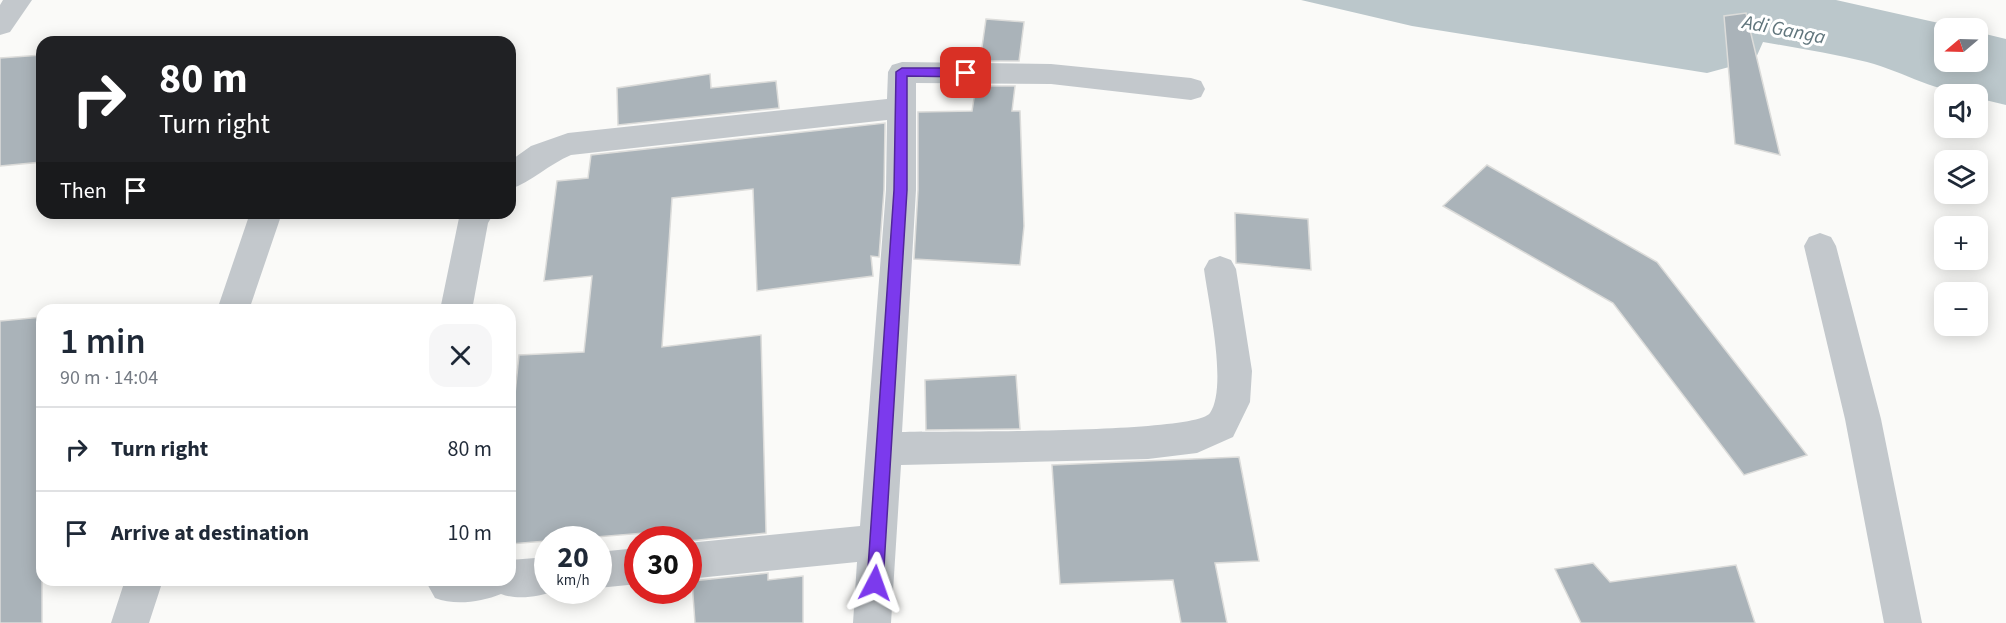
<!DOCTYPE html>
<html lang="en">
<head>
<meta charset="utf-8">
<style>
  :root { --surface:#fff; --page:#f6f6f7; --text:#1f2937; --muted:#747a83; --line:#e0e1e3 }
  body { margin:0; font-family:"Source Sans 3",sans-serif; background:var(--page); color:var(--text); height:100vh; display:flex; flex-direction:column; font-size:22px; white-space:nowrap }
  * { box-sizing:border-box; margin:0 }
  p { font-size:20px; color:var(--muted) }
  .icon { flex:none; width:33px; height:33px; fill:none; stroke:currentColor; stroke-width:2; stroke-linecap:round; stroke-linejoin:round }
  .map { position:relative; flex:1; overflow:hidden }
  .drawer { position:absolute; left:36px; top:304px; width:480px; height:282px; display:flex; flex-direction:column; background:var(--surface); border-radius:18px; box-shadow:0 3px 15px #0003 }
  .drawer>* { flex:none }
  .hud { position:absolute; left:36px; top:36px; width:480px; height:183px; border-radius:18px; box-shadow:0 3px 15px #0003; background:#202124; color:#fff; overflow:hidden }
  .needle { width:39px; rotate:251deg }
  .controls { position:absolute; left:1934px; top:18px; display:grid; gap:12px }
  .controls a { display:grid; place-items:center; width:54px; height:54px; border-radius:12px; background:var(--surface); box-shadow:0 3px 15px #0003; font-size:30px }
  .speed { position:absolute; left:534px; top:526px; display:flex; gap:12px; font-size:30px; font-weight:700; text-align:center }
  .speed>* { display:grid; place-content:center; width:78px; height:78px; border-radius:50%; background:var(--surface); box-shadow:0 3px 15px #0003; line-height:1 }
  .speed small { font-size:15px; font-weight:400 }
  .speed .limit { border:9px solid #d22; background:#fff; color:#111 }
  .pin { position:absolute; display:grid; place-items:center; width:51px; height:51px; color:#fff; margin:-26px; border-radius:12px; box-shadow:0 3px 9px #0006 }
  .me { position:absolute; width:66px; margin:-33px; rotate:4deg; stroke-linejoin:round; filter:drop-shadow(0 0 4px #0008) }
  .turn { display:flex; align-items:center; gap:21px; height:126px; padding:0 24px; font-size:27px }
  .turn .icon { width:78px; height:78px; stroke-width:2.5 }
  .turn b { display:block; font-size:42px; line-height:51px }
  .then { display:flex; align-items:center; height:57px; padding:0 24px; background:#0003; gap:12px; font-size:22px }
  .round { display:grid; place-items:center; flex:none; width:63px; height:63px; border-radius:18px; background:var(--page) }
  .overview { display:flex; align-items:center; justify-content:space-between; height:102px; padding:0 24px }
  h1 { font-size:36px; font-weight:600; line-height:45px }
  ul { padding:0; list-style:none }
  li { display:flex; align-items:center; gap:18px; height:84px; padding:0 24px; border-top:2px solid var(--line) }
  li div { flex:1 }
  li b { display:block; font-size:22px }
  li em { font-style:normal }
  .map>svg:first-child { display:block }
  .water { fill:#bbc7cb }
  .building { fill:#aab3b9; stroke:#dcdcda; stroke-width:1.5 }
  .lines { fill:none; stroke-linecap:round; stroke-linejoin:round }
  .minor { fill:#c3c8cc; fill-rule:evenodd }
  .route { fill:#7c3aed; stroke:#51269a; stroke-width:1.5 }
  .labels { text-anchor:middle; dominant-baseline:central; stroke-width:6; stroke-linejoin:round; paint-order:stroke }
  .water-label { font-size:20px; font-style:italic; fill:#60757c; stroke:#fff }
</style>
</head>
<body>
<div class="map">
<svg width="2006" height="623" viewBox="0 0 2006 623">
  <rect width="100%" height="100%" fill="#fafaf8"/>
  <path class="water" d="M 1301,0 L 1836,0 L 1961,28 L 1944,28 L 1944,62 L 1977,62 L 1977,32 L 2006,39 L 2006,105 L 1977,98 L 1977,94 C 1937,94 1905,72 1867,62 C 1833,54 1798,48 1763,42 L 1755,60 L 1707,73 L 1412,26 Z"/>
  <path class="building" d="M 1746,13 L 1780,155 L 1735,144 L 1724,16 Z
    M 986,19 L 1024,22 L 1019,61 L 980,61 Z
    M 42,55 L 42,162 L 0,166 L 0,58 Z
    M 710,74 L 711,88 L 776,81 L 779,108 L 618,125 L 617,88 Z
    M 976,86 L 1015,86 L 1012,111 L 1020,111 L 1024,226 L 1020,265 L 914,259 L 918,190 L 918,112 L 972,111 Z
    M 885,123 L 884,190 L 879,257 L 871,256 L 873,276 L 757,291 L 753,189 L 672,198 L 662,347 L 761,335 L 766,533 L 689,541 L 643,540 L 644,533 L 510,544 L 510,443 L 519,355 L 584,352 L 592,276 L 544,281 L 557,181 L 588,178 L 591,155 Z
    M 1487,165 L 1657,262 L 1807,455 L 1744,475 L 1613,303 L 1443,206 Z
    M 1235,213 L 1308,219 L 1311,270 L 1236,263 Z
    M 42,317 L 42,623 L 0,623 L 0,321 Z
    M 1016,375 L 1020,429 L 926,430 L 925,380 Z
    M 1239,457 L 1259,561 L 1215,563 L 1227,623 L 1181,623 L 1173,580 L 1060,584 L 1052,465 Z
    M 1593,563 L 1610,582 L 1736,565 L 1755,623 L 1581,623 L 1555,569 Z
    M 768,573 L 768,580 L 803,576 L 803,623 L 695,623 L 692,581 Z"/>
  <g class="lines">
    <path class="minor" d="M 3,0 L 32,0 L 10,32 L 0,35 L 0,5 Z
      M 902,62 L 1051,64 L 1191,78 L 1201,81 L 1205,89 L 1201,97 L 1191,100 L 1051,84 L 916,83 L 916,190 L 902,432 C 943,431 1195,434 1210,413 C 1228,387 1208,301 1204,269 L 1209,260 L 1220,256 L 1231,260 L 1236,269 L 1252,371 L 1250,402 L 1233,437 L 1197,453 L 1148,459 L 901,465 L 891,623 L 853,623 L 857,562 L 688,579 L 688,543 L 860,526 L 886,190 L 887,120 L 571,155 C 549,164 532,182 510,189 L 510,161 L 531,146 L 568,133 L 887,99 L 888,72 L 892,65 Z
      M 250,213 L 282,213 L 249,310 L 217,310 Z
      M 460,213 L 494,213 L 488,223 L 472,310 L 440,310 Z
      M 1820,233 L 1831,237 L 1836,246 L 1881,419 L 1922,623 L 1884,623 L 1845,419 L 1804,246 L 1809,237 Z
      M 638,548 L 638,584 L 598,588 L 598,552 Z
      M 548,557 L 548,591 L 554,591 C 540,597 516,600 501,594 C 481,602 455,606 435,598 L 425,580 L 510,580 L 510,560 Z
      M 125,580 L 163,580 L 149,623 L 111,623 Z"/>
  </g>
  <path class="route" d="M 902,68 L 966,68 L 972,73 L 966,77 L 907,76 L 907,190 L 883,583 L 880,588 L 875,590 L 869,588 L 867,583 L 894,190 L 896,72 Z"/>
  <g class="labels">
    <g class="water-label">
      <text transform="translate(1784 30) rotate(11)">Adi Ganga</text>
    </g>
  </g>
</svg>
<div class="controls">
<a><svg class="needle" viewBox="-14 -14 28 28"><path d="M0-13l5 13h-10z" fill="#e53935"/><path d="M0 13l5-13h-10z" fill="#747a83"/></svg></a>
<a><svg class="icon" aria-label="sound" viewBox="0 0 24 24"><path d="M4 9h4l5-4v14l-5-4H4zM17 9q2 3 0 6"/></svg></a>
<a><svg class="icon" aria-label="layers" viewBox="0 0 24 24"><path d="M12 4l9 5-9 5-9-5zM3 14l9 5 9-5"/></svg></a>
<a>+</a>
<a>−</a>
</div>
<div class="speed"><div>20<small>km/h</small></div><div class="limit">30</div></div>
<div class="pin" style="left:966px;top:73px;background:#d93025"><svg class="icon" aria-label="arrive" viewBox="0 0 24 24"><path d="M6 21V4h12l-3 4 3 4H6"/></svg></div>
<svg class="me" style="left:875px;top:583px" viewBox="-20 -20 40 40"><path d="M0-17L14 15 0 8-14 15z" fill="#7c3aed" stroke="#fff" stroke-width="4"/></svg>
<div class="hud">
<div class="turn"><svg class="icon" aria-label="right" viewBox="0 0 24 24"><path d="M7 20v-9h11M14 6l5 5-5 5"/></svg><div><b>80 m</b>Turn right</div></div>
<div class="then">Then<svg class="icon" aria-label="arrive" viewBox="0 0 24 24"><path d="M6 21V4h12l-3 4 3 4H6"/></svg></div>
</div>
<section class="drawer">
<div class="overview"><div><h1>1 min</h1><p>90 m · 14:04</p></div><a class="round"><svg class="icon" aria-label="close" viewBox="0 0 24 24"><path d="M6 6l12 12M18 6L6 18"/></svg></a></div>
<ul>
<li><svg class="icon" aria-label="right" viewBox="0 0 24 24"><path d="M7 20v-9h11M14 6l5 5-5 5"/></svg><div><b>Turn right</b></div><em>80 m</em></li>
<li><svg class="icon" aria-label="arrive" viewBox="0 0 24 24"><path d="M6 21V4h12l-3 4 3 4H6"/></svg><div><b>Arrive at destination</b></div><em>10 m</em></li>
</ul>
</section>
</div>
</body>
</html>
